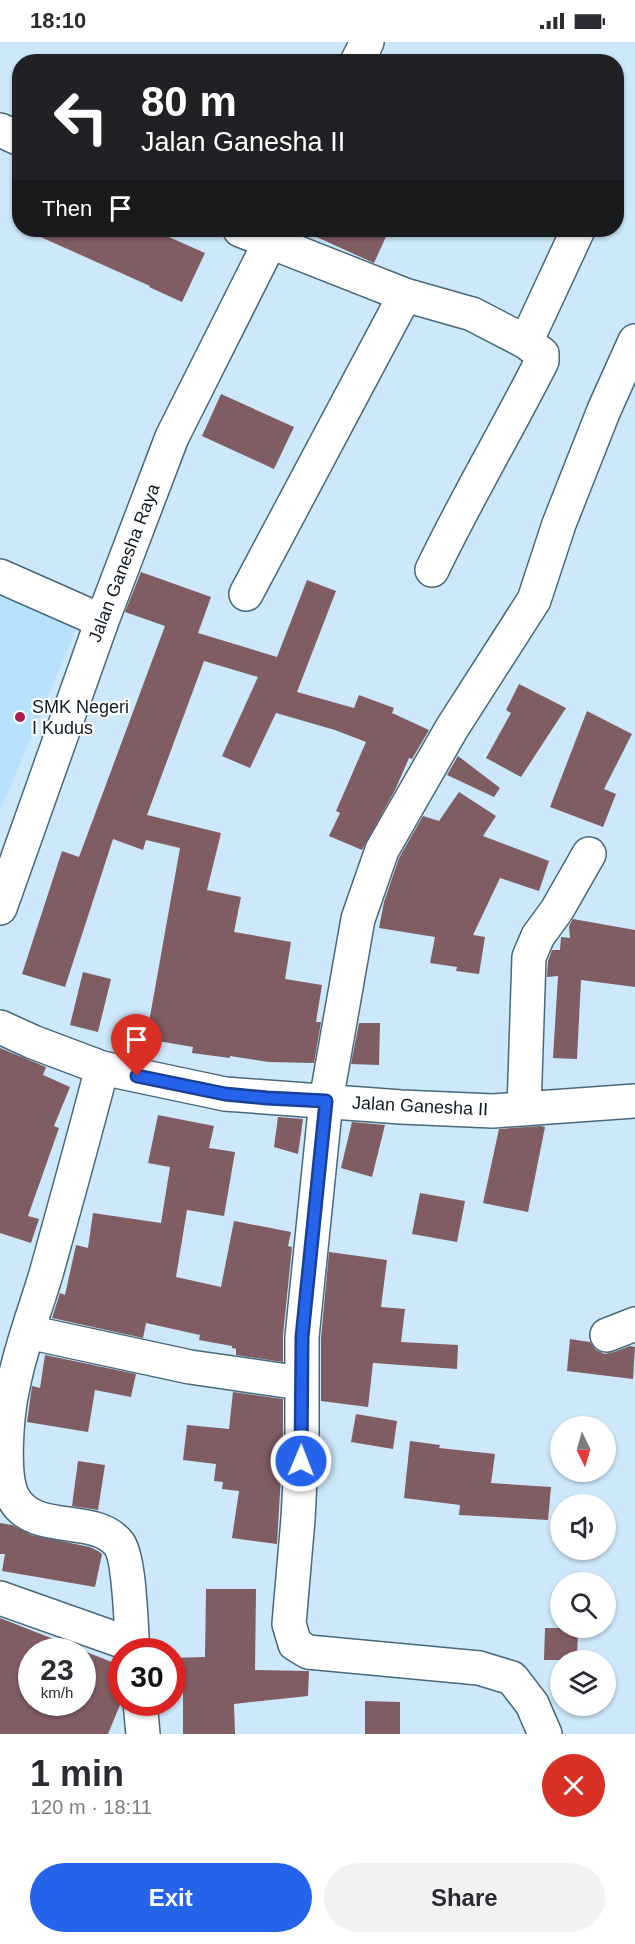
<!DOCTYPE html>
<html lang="en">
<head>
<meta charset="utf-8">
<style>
  :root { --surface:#fff; --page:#f2f2f3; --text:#2b2b33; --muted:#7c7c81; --accent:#2563eb }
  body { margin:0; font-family:Arial,sans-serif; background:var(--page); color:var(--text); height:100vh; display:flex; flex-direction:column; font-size:22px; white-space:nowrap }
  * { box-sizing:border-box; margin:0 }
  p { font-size:20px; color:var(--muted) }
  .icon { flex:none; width:33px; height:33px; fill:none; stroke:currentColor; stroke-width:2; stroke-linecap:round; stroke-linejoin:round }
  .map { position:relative; height:1692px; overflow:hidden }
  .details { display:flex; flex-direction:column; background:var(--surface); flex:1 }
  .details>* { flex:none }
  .banner { position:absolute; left:12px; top:12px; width:612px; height:183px; border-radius:24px; box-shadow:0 2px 4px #0004; background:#202124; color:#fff; overflow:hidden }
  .needle { width:39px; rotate:175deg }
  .tools { position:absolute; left:550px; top:1374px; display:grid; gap:12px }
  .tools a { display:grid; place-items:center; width:66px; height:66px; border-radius:50%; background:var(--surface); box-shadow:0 2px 4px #0004; font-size:30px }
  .speed { position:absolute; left:18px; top:1596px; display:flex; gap:12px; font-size:30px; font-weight:700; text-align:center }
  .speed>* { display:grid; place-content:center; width:78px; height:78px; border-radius:50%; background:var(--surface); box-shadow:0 2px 4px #0004; line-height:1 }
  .speed small { font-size:15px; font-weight:400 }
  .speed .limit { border:9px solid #d22; background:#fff; color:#111 }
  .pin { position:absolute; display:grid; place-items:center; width:51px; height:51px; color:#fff; margin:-62px -26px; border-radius:50% 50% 50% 0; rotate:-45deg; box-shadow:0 0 6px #0007 }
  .pin .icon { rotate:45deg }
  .me { position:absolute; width:66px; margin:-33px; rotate:1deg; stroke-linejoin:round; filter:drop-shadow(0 0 4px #0008) }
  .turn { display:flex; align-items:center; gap:21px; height:126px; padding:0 30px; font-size:27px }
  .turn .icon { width:78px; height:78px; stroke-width:2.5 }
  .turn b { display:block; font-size:42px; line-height:51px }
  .then { display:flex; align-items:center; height:57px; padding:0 30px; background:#0003; gap:12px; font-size:22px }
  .round { display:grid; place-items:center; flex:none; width:63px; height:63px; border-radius:32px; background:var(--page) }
  .head { display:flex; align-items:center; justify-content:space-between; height:102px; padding:0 30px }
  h1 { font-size:36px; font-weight:700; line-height:45px }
  .button { display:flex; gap:12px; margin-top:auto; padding:12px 30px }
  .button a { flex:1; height:69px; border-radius:36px; background:var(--accent); color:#fff; font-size:24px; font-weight:700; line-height:69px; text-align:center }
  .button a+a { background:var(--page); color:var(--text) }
  .status { display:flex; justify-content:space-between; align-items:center; height:42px; padding:0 30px; background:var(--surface); direction:ltr }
  .status svg { height:16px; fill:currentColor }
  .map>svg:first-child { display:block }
  .built { fill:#b7e1fd }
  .building { fill:#805c63; fill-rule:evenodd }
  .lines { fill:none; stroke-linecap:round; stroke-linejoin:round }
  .minor-casing { stroke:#48687b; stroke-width:36 }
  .minor { stroke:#fff; stroke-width:33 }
  .route-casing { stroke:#184099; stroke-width:15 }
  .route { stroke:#2563eb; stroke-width:10 }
  .poi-dot { fill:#ad1c51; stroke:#fff; stroke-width:2 }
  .labels { text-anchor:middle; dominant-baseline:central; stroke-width:4.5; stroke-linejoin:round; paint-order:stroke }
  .street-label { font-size:18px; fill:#0e1b23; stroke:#fff }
  .poi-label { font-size:18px; fill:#0e1b23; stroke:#fff; text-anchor:start }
</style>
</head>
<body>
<div class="status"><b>18:10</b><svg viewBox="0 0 49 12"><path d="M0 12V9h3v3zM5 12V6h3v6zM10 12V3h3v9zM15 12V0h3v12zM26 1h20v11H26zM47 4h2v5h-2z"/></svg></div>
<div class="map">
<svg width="635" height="1692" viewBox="0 0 635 1692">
  <rect width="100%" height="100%" fill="#cce8fa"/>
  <path class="built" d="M 0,544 L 79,580 L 0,769 Z"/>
  <path class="building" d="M 25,188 L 153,188 L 205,211 L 182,260 L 149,245 L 150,244 Z
    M 301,188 L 389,188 L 374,221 Z
    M 221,352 L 294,385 L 274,427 L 202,394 Z
    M 141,530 L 211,555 L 198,591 L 277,615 L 307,538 L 336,549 L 297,650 L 354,666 L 359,653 L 394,666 L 392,671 L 429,688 L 412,717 L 409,716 L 395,748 L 362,808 L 329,794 L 340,771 L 336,769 L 366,700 L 335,688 L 276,671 L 250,726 L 222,714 L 258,635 L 204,619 L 147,773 L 221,791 L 207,848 L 241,855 L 234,890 L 291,900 L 285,937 L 322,943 L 316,980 L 321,980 L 314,1021 L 269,1020 L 230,1014 L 230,1016 L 192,1011 L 193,1005 L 146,997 L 180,806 L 146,798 L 143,808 L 113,797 L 65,945 L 22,932 L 62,809 L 79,815 L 165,584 L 125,570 Z
    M 519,642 L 566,666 L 521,735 L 486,716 L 511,671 L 506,668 Z
    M 587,669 L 632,692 L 604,747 L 616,752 L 603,785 L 550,765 Z
    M 458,714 L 500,746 L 494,755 L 447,733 Z
    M 459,750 L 496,774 L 483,794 L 549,819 L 539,849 L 500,836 L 473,893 L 485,895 L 479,932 L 456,929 L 457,925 L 430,921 L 435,895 L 379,886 L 384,860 L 399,816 L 423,774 L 439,779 Z
    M 573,877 L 635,888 L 635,945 L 581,938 L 577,1017 L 553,1016 L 558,934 L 547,935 L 548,919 L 552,908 L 560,908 L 561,895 L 570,896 L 569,884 Z
    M 83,930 L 111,937 L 98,990 L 70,983 Z
    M 359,981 L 380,981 L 379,1023 L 351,1022 Z
    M 0,1006 L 46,1025 L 43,1033 L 70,1045 L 54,1084 L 59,1086 L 28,1174 L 39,1177 L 31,1201 L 0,1191 Z
    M 158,1073 L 214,1084 L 209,1106 L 235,1110 L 224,1174 L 187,1168 L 176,1235 L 221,1245 L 234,1179 L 291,1190 L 288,1204 L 292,1205 L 283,1293 L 283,1320 L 236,1313 L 236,1307 L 232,1306 L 232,1304 L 199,1298 L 200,1293 L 146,1281 L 143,1296 L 52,1276 L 60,1251 L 65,1253 L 76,1203 L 88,1206 L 93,1171 L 161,1181 L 170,1125 L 148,1121 Z
    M 278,1075 L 303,1077 L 298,1112 L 274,1105 Z
    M 352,1080 L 385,1083 L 372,1135 L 341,1126 Z
    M 541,1084 L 545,1085 L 528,1170 L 483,1161 L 499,1087 Z
    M 420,1151 L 465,1159 L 457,1200 L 412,1192 Z
    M 329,1210 L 387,1218 L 381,1265 L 405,1267 L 401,1300 L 458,1303 L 457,1327 L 373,1321 L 368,1365 L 321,1359 L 321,1296 Z
    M 570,1297 L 590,1300 L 596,1308 L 605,1312 L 614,1310 L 630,1304 L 635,1305 L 633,1337 L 567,1329 Z
    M 45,1313 L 136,1332 L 131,1355 L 95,1348 L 88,1390 L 27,1380 L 32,1344 L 40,1346 Z
    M 233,1350 L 283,1357 L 283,1399 L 277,1502 L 232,1496 L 239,1449 L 222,1447 L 223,1440 L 214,1439 L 216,1422 L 183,1418 L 187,1383 L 229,1387 Z
    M 356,1372 L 397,1379 L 393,1407 L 351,1400 Z
    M 410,1399 L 440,1403 L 439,1406 L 495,1412 L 491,1441 L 551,1445 L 548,1478 L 459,1473 L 460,1463 L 404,1456 Z
    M 78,1419 L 105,1423 L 98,1468 L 72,1464 Z
    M 0,1481 L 12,1483 L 31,1493 L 90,1505 L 98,1509 L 102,1512 L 95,1545 L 2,1529 L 5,1512 L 0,1512 Z
    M 206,1547 L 256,1547 L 255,1628 L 309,1629 L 308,1654 L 234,1662 L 235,1692 L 183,1692 L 183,1650 L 172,1650 L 172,1616 L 205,1615 Z
    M 0,1576 L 122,1624 L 122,1658 L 108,1692 L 0,1692 ZM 32,1610 L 82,1610 L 82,1660 L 32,1660 Z
    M 545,1586 L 578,1586 L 577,1618 L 544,1618 Z
    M 365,1659 L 400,1660 L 400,1692 L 365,1692 Z"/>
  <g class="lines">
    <g class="minor-casing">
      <path id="minor" d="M 357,20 L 367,0
        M 0,88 L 20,97
        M 240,188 L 405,253 L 472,272 L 526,300 L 542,312 L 542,319 C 506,390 466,457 432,528
        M 526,300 L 578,188
        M 0,534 L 102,579
        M 246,552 L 405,253
        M 0,866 L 102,579 L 172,395 L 276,188
        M 0,985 L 33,1000 L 102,1026 L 225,1052 L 401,1065 L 493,1069 L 635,1059
        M 102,1026 C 84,1095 65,1164 46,1232 C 35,1269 20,1307 13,1345 C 7,1371 1,1435 14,1457 C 35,1494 96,1471 119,1502 C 130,1517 131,1587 133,1610
        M 524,1067 L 529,915 L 538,894 L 557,868 L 589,812
        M 28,1290 L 190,1325 L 301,1341
        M 607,1293 L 635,1282
        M 0,1556 L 133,1603
        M 140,1660 L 143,1692
        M 545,1692 L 532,1662 L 512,1636 L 479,1626 L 308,1610 L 295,1602 L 289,1582 L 298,1477 L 302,1399 L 302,1295 L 326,1059 L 358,877 L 382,808 L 452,686 L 534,558 L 559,482 L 604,368 L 635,299"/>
    </g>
    <use href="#minor" class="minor"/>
  </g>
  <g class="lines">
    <g class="route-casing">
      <path id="route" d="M 137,1034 L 225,1052 L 267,1056 L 326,1059 L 302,1295 L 301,1419"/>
    </g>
    <use href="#route" class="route"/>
  </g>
  <circle class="poi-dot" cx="20" cy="675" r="6"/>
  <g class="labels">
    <g class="street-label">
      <text transform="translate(124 521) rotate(-69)">Jalan Ganesha Raya</text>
      <text transform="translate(420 1064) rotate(3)">Jalan Ganesha II</text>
    </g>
    <g class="poi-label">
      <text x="32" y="665">SMK Negeri<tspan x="32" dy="21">I Kudus</tspan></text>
    </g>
  </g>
</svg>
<div class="tools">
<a><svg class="needle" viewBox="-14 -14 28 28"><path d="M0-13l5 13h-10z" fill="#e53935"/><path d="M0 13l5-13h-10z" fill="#7c7c81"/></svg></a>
<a><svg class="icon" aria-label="sound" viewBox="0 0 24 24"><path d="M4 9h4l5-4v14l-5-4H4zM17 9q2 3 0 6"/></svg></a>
<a><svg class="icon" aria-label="search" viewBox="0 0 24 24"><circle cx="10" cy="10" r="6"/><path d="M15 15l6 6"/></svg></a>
<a><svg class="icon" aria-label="layers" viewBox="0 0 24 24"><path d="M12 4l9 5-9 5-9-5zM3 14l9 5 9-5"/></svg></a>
</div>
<div class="speed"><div>23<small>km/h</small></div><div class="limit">30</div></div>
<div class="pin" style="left:137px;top:1034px;background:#d93025"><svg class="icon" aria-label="arrive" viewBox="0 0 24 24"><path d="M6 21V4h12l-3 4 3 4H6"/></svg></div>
<svg class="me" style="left:301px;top:1419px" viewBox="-20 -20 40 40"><circle r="17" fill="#2563eb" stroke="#fff" stroke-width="3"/><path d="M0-11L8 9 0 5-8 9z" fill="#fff"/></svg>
<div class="banner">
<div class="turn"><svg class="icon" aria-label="left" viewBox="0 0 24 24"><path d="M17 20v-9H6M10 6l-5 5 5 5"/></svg><div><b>80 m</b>Jalan Ganesha II</div></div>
<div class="then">Then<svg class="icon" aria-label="arrive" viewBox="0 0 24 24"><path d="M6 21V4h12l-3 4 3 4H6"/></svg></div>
</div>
</div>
<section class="details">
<div class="head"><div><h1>1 min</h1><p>120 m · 18:11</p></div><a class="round" style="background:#d93025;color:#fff"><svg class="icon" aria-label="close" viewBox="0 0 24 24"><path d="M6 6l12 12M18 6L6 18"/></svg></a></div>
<div class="button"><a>Exit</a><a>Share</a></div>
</section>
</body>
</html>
